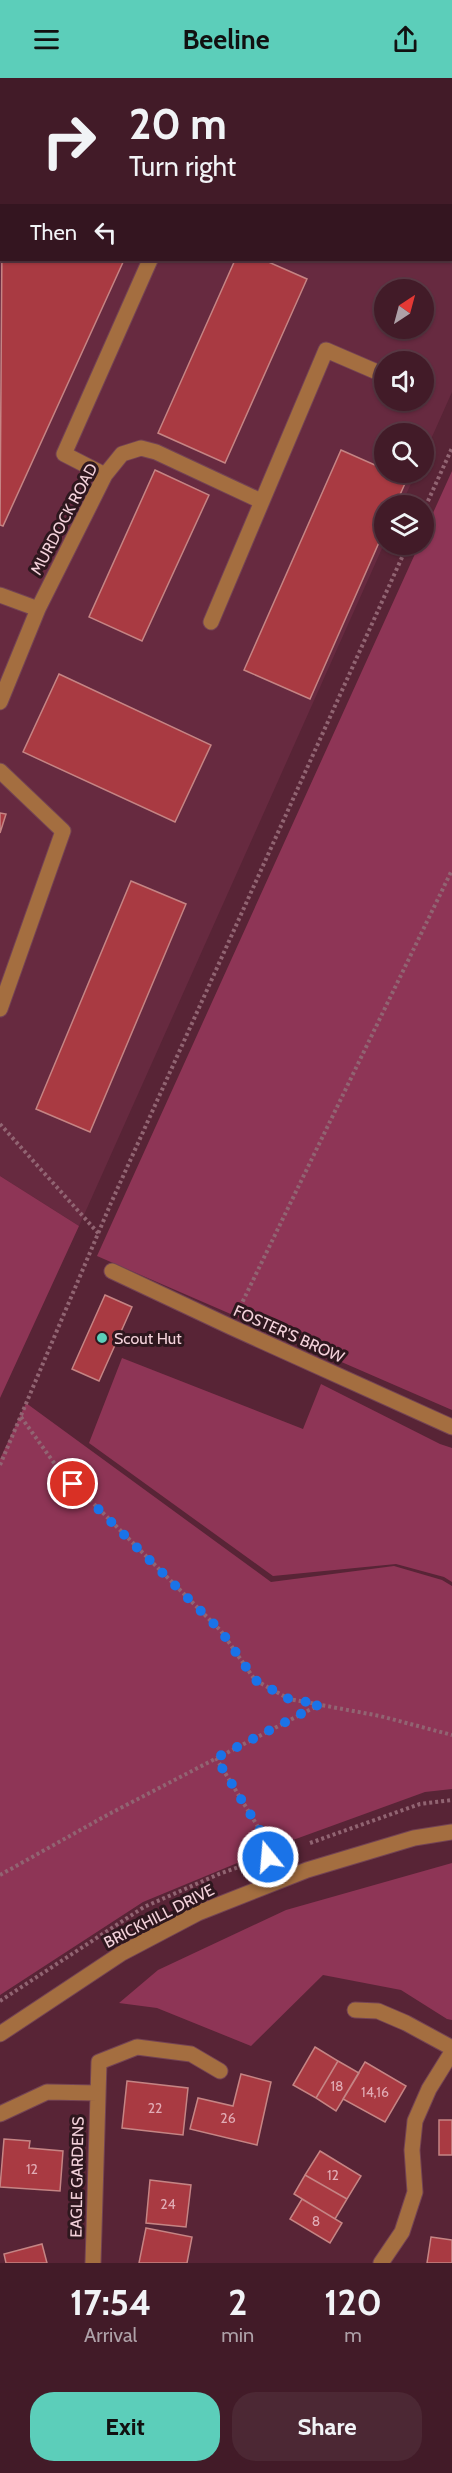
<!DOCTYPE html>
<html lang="en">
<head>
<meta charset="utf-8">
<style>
  :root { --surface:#421b28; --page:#4c2834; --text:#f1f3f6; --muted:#aea1a8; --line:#5a3945; --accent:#5cceba }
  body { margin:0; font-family:Cabin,sans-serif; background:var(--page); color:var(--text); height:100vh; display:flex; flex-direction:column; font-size:22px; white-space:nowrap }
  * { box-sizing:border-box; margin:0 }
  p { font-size:20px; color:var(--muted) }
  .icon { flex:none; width:33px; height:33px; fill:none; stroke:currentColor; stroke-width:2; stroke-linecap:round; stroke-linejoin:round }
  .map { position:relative; height:2185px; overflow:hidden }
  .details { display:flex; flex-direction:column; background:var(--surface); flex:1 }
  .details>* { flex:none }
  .banner { position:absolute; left:0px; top:0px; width:453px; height:183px; box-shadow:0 2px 4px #0004,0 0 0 2px var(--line); background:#421b28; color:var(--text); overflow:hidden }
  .needle { width:39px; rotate:36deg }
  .controls { position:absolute; left:374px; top:201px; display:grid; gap:12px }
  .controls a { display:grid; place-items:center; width:60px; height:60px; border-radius:50%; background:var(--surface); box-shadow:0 2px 4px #0004,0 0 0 2px var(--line); font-size:30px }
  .pin { position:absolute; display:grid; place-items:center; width:51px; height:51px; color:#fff; margin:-26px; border:3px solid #fff; border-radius:50%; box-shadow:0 2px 6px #0007 }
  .me { position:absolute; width:66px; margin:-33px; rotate:343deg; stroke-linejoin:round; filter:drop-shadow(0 0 4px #0008) }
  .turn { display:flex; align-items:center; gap:21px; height:126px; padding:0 30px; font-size:27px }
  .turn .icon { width:78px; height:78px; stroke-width:2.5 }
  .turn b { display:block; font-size:42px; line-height:51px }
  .then { display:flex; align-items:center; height:57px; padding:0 30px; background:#0003; gap:12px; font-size:22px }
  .eta { display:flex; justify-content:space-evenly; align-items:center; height:102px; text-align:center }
  .eta b { font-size:36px; font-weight:800; line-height:42px }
  .action { display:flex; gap:12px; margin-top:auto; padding:12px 30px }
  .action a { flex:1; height:69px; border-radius:24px; background:var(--accent); color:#111; font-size:24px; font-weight:800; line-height:69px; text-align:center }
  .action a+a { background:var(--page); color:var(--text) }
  header { display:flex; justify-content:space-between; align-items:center; height:78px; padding:0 30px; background:var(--accent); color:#111; font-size:27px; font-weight:800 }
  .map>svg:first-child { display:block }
  .built { fill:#672a40; fill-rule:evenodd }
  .green { fill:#8e3556 }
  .building { fill:#a93a42; stroke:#c58484; stroke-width:1.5 }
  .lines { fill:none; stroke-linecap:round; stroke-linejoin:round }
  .minor-casing { stroke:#744354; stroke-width:17 }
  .path { stroke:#916472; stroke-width:4; stroke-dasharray:3 3; stroke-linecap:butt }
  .minor { stroke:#a46e40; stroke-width:15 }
  .route { stroke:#1a73e8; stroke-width:10; stroke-dasharray:0 18 }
  .poi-dot { fill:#5cceba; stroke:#2e171e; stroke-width:2 }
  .labels { text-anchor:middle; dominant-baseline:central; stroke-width:6; stroke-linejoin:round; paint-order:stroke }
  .number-label { font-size:14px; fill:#e1acb5 }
  .street-label { font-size:16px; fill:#f4d2db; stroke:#2e171e }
  .poi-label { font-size:16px; fill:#f4d2db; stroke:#2e171e; text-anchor:start }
</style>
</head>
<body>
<header><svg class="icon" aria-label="menu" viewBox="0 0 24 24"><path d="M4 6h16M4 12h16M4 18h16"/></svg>Beeline<svg class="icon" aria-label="share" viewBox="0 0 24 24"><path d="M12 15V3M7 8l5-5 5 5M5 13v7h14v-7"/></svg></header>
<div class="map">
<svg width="452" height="2185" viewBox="0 0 452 2185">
  <rect width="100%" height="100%" fill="#582436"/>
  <path class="built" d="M 0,0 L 452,0 L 452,314 L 423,379 L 423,356 L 384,356 L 384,394 L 416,395 L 401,427 L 384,428 L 384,466 L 79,1148 L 0,1098 ZM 2,2 L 452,2 L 452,182 L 2,182 ZM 384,212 L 423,212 L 423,250 L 384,250 ZM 384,284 L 423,284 L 423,322 L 384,322 Z"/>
  <path class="green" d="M 452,393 L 452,1332 L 97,1178 L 419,467 L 423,466 L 423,457 Z
    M 0,1098 L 79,1148 L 0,1320 Z
    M 122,1280 L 303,1351 L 321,1306 L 440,1366 L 452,1370 L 452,1504 L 444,1499 L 396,1486 L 273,1498 L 89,1365 Z
    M 26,1325 L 271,1504 L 394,1488 L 442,1502 L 452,1508 L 452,1711 L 425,1714 L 293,1762 L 143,1824 L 0,1917 L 0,1381 Z
    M 452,1785 L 452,1942 L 447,1941 L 401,1912 L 323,1897 L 251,1968 L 157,1930 L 119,1925 L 158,1892 L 286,1832 Z"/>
  <path class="building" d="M 2,161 L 2,182 L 124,182 L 3,448 L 0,447 Z
    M 235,182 L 264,182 L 307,201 L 225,385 L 158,355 Z
    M 341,372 L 384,391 L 384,394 L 391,394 L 407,401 L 395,428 L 384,428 L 384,453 L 310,621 L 244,592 Z
    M 155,392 L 209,417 L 142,563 L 89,539 Z
    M 59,596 L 211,667 L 175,744 L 23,674 Z
    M 0,735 L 6,736 L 0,755 Z
    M 131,803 L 186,826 L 90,1054 L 36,1031 Z
    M 105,1217 L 132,1229 L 99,1303 L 72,1291 Z
    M 315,1969 L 338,1983 L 316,2020 L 293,2007 Z
    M 338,1983 L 359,1995 L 336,2033 L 316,2020 Z
    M 365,1984 L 406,2008 L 385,2044 L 343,2021 Z
    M 241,1996 L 271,2004 L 257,2067 L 190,2051 L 198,2020 L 233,2028 Z
    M 127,2003 L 188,2010 L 183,2057 L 122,2050 Z
    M 439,2042 L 452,2042 L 452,2077 L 439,2077 Z
    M 4,2061 L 30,2063 L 29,2070 L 63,2073 L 60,2113 L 0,2109 Z
    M 320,2073 L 361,2098 L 347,2121 L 305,2097 Z
    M 305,2097 L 347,2121 L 335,2141 L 294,2116 Z
    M 150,2102 L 191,2107 L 186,2149 L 146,2145 Z
    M 302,2121 L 342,2145 L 330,2165 L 290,2141 Z
    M 146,2150 L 192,2159 L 187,2185 L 139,2185 Z
    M 431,2159 L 452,2162 L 452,2185 L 427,2185 Z
    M 42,2166 L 47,2185 L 6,2185 L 4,2176 Z"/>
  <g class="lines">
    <g class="minor-casing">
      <path id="minor" d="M 105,397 L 64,376 L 150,182
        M 0,517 L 38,531 L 105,397 L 122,376 L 141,370 L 156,374 L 261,423
        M 211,544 L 326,272 L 384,297
        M 0,624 L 38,531
        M 0,693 L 63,753 L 0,931
        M 112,1193 L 231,1249 L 452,1349
        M 355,1932 L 378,1933 L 406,1945 L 452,1970
        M 0,1956 L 122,1875 L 198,1835 L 307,1792 L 414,1760 L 452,1754
        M 0,2036 L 47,2014 L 97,2015
        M 93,2185 L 99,1984 L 137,1969 L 191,1976 L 220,1993
        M 381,2185 L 402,2154 L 415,2114 L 412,2072 L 415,2043 L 429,2011 L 452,1974"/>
    </g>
    <path class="path" d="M 423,434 L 452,370
      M 0,1046 L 99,1156
      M 240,1229 L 452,792
      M 21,1339 L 57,1389 L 221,1553 L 255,1602 L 289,1621 L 380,1638 L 452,1657
      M 0,1387 L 111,1125 L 408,466
      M 216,1680 L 263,1757 L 268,1779
      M 310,1765 L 420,1726 L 452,1722
      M 0,1797 L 109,1736 L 319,1627
      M 0,1923 L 144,1829 L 219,1796 L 288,1772"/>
    <use href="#minor" class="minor"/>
  </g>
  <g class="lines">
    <path class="route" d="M 73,1406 L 221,1553 L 255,1602 L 289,1621 L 320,1626 L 216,1680 L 263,1757 L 268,1779"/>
  </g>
  <circle class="poi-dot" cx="102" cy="1260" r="6"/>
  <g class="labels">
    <g class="number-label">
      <text x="337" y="2008">18</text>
      <text x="375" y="2014">14,16</text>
      <text x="155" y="2030">22</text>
      <text x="228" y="2040">26</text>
      <text x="32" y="2091">12</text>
      <text x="333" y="2097">12</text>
      <text x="168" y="2126">24</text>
      <text x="316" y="2143">8</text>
    </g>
    <g class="street-label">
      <text transform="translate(64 441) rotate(-62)">MURDOCK ROAD</text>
      <text transform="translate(289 1256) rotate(24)">FOSTER'S BROW</text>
      <text transform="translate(159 1838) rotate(-27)">BRICKHILL DRIVE</text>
      <text transform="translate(77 2099) rotate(-89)">EAGLE GARDENS</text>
    </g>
    <g class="poi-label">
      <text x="114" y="1260">Scout Hut</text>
    </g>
  </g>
</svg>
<div class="controls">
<a><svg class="needle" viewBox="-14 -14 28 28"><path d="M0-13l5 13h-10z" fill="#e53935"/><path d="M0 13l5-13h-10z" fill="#aea1a8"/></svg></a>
<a><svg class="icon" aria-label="sound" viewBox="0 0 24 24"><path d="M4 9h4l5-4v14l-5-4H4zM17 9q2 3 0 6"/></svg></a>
<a><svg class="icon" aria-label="search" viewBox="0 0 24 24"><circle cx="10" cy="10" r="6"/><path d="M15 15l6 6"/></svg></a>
<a><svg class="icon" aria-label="layers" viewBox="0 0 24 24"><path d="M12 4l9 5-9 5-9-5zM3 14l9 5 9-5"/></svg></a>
</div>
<div class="pin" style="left:73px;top:1406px;background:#d93025"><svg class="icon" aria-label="arrive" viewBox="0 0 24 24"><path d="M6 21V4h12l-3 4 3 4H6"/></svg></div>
<svg class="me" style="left:268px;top:1779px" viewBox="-20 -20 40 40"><circle r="17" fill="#1a73e8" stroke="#fff" stroke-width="3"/><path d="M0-11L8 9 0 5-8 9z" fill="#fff"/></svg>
<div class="banner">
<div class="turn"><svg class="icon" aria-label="right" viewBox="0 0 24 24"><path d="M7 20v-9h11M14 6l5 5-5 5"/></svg><div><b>20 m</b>Turn right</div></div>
<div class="then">Then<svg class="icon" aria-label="left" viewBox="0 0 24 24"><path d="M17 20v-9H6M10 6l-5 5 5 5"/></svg></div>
</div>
</div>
<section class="details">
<div class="eta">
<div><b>17:54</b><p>Arrival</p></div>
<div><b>2</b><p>min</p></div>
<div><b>120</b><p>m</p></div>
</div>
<div class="action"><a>Exit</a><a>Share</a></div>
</section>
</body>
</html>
